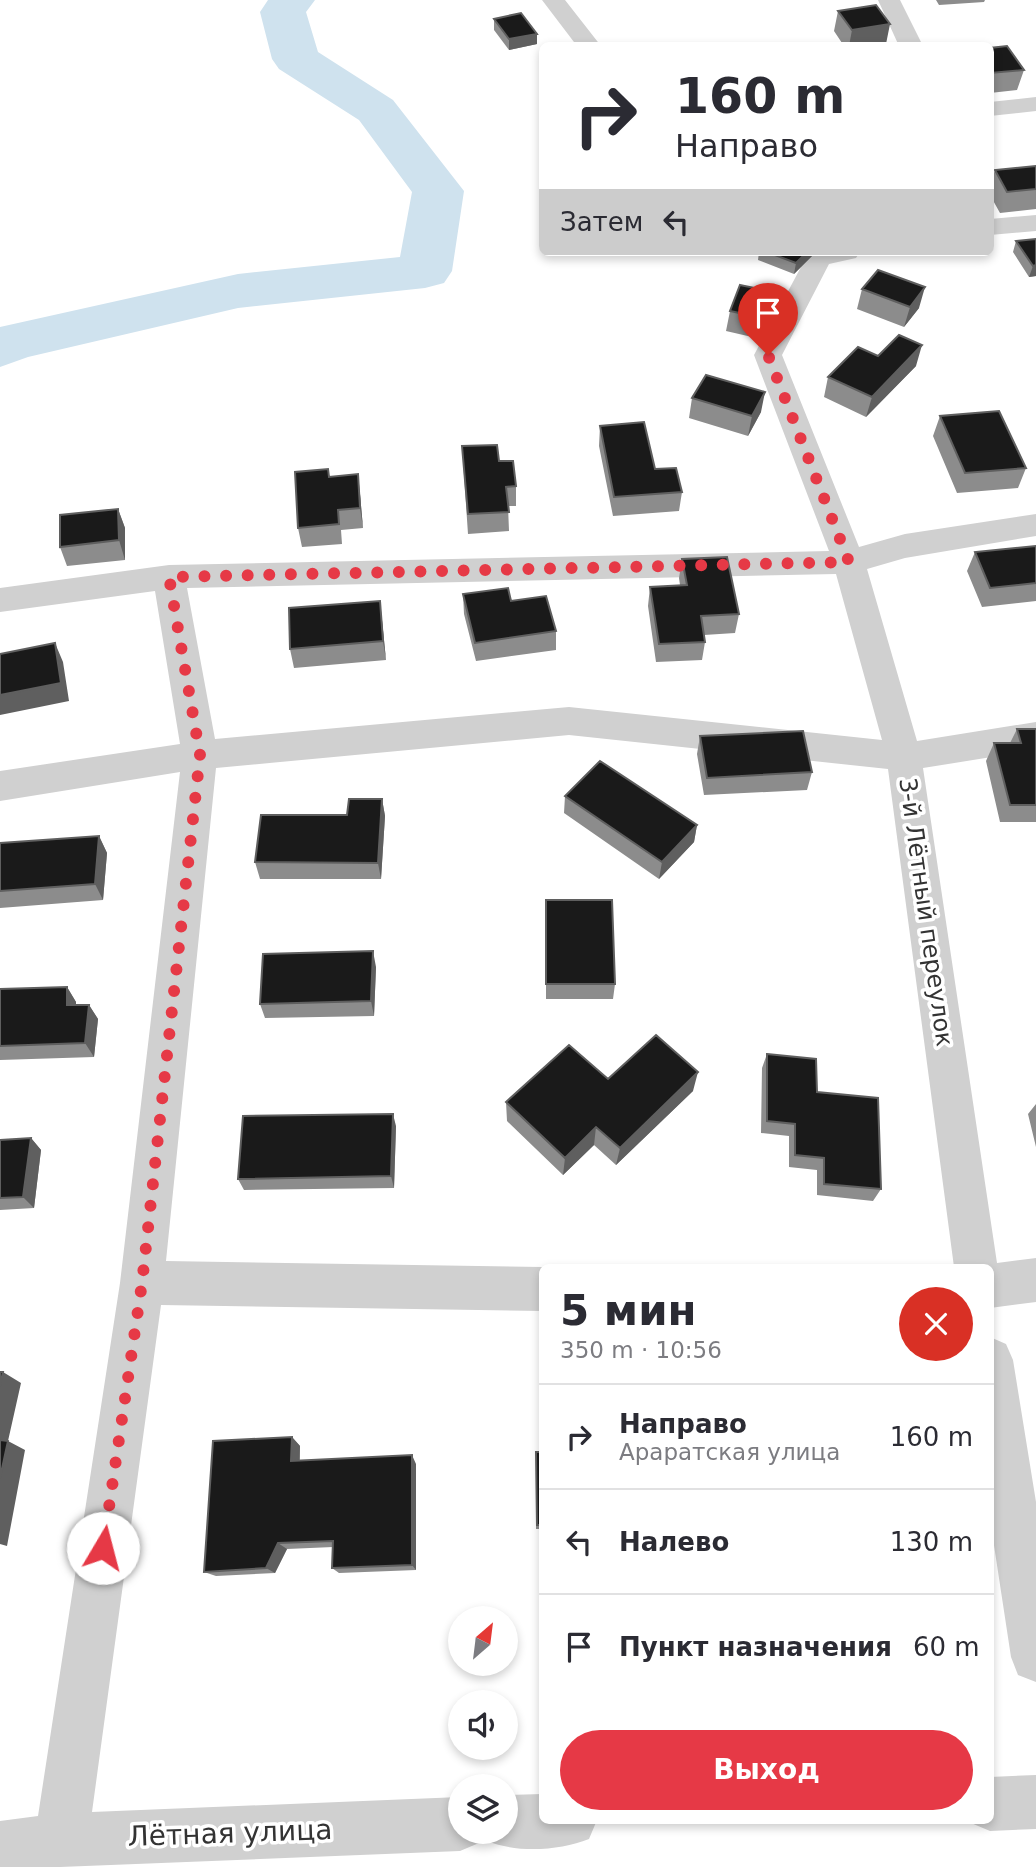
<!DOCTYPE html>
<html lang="ru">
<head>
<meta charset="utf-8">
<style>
  :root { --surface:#fff; --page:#f2f2f3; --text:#2b2b33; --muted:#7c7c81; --line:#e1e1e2; --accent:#e63946 }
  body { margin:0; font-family:"DejaVu Sans",sans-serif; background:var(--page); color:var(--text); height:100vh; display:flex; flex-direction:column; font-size:26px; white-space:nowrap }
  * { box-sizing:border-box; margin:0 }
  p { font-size:23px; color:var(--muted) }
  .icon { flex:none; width:38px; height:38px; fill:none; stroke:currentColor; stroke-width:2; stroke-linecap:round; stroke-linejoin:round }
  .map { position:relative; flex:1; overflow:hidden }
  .details { position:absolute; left:539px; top:1264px; width:455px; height:560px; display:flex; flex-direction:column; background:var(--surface); border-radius:10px; box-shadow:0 4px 10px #0003 }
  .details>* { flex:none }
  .guide { position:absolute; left:539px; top:42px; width:455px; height:214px; border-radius:10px; box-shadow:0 4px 10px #0003; background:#fff; color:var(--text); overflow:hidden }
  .needle { width:46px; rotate:28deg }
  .tools { position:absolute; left:448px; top:1606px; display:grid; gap:14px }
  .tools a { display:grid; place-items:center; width:70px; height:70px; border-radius:50%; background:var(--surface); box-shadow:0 4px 10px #0003; font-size:35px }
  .pin { position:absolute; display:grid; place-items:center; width:60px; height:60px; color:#fff; margin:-72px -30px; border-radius:50% 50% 50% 0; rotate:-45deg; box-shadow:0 0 7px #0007 }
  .pin .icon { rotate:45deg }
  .me { position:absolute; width:77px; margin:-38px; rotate:8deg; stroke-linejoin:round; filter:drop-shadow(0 0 5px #0008) }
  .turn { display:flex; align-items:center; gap:24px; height:147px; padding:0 21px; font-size:32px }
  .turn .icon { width:91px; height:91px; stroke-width:2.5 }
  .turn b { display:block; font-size:49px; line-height:60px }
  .then { display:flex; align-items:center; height:66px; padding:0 21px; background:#0003; gap:14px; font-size:26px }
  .round { display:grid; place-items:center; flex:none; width:74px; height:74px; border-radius:37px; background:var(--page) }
  .overview { display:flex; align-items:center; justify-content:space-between; height:119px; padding:0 21px }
  h1 { font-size:42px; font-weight:600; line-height:52px }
  .cta { display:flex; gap:14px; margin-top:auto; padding:14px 21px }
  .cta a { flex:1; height:80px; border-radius:42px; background:var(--accent); color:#fff; font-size:28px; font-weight:600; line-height:80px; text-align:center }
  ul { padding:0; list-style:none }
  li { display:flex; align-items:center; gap:21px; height:105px; padding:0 21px; border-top:2px solid var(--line) }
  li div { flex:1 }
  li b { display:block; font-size:26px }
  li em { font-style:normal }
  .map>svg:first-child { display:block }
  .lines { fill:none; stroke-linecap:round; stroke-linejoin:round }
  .river { fill:#cfe2ee; fill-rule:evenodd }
  .minor { fill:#d0d0d0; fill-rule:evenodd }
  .wall { fill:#8c8c8c }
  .shaded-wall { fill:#5f5f5f }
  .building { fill:#1a1a1a; stroke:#5f5f5f; stroke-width:2 }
  .route { stroke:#e63946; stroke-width:12; stroke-dasharray:0 21.6 }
  .labels { text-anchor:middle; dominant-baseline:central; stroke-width:7; stroke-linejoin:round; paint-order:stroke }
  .street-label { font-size:24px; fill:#333; stroke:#fff }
  .near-street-label { font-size:28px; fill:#333; stroke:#fff }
</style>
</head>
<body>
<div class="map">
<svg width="1036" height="1867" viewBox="0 0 1036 1867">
  <rect width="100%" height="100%" fill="#fff"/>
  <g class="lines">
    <path class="river" d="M 268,0 L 315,0 L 306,12 L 318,52 L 393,100 L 464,191 L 452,271 L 444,283 L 425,288 L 238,308 L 28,357 L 0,367 L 0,327 L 238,274 L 400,257 L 412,192 L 359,120 L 279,69 L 272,59 L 260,12 Z"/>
    <path class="minor" d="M 542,0 L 565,0 L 601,46 L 577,46 Z
      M 878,0 L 900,0 L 923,46 L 899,46 Z
      M 1036,97 L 1036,111 L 990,116 L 990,102 Z
      M 1036,215 L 1036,231 L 990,235 L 990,219 Z
      M 809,252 L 860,252 L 856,258 L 829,264 L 782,355 L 859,547 L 905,534 L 1036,514 L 1036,536 L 905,558 L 867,569 L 917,741 L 1036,722 L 1036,750 L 923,768 L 997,1263 L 1036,1258 L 1036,1302 L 990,1308 L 990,1267 L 954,1267 L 888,769 L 569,735 L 216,768 L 166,1261 L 542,1267 L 542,1311 L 161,1305 L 92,1812 L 460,1797 L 460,1832 L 483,1832 L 479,1843 L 460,1851 L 60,1867 L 0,1867 L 0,1821 L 38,1816 L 120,1283 L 180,772 L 0,801 L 0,771 L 180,744 L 155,591 L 0,612 L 0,588 L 169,565 L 829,551 L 754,355 ZM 836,574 L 882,740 L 569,707 L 215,739 L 187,588 Z
      M 990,1337 L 1006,1344 L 1013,1360 L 1036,1502 L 1036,1682 L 1018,1675 L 1011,1657 L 990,1519 Z
      M 1036,1775 L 1036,1829 L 990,1831 L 971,1823 L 970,1820 L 990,1820 L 990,1777 Z
      M 542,1794 L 542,1820 L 597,1820 L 589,1839 C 559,1851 517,1853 487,1841 L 484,1832 L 506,1832 L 506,1795 Z"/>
  </g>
  <path class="wall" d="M 936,0 L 985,0 L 984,2 L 939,5 Z
    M 838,11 L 886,44 L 878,46 L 844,46 L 834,31 Z
    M 494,19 L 537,34 L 537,44 L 509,50 L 494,30 Z
    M 990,48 L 1024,70 L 1017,90 L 990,93 Z
    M 1036,166 L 1036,209 L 1000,213 L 990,195 L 990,184 L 995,170 Z
    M 1036,239 L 1036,276 L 1029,277 L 1013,252 L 1016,241 Z
    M 759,252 L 813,252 L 812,256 L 794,274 L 758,260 Z
    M 862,289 L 919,308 L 904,327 L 857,309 Z
    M 783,294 L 779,315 L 769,341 L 726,331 L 730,311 Z
    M 878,356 L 916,366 L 866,417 L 824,397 L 828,377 Z
    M 692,398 L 761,412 L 748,436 L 689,418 Z
    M 940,416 L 1026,468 L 1018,488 L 957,493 L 933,436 Z
    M 600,426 L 682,492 L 679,511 L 613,516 L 599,446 Z
    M 462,446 L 499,461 L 516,486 L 516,506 L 508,506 L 509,531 L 468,534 Z
    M 330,477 L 360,494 L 363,528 L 341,530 L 342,544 L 302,547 L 298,528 Z
    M 118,509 L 125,528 L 125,560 L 67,566 L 60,547 Z
    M 1036,546 L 1036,601 L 982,607 L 967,571 L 975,552 Z
    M 682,559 L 739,614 L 735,633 L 704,635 L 705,642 L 702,660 L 656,662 L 648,606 L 650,587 L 680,585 L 679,578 Z
    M 463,594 L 511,601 L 556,631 L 556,650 L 476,661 L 464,614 Z
    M 382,620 L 386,660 L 294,668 L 290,649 Z
    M 1017,729 L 1036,729 L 1036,822 L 1000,822 L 986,761 L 994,743 L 1010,743 Z
    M 700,736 L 812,772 L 807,790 L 704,795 L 697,754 Z
    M 565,796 L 697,825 L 694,842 L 659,879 L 564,813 Z
    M 382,799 L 385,816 L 381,879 L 260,879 L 255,862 Z
    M 99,836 L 107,853 L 103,900 L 0,908 L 0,843 Z
    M 546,900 L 615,984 L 613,999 L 546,999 Z
    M 376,967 L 374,1016 L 265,1018 L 260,1004 Z
    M 67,987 L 76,1002 L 76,1005 L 89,1005 L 98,1019 L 94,1057 L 0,1060 L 0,989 Z
    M 767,1054 L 817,1092 L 881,1189 L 873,1201 L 817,1195 L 817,1170 L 789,1167 L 789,1136 L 761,1133 L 762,1068 Z
    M 608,1079 L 693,1091 L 616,1165 L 594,1145 L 563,1175 L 507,1121 L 506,1102 Z
    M 1036,1104 L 1036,1147 L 1028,1114 Z
    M 396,1126 L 394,1188 L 244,1190 L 238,1179 Z
    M 31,1138 L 41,1150 L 34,1208 L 0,1210 L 0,1140 Z
    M 292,1437 L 300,1446 L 300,1460 L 416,1464 L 416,1570 L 339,1573 L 332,1568 L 333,1547 L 287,1549 L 275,1573 L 216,1576 L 204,1572 Z
    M 536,1452 L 542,1452 L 542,1529 L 536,1529 Z"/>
  <path class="shaded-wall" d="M 890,24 L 886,44 L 878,46 L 849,46 L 852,30 Z
    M 537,34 L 537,44 L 509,50 L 509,39 Z
    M 807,252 L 813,252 L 812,256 L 794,274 L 796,263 Z
    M 1036,265 L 1036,276 L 1029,277 L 1033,266 Z
    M 925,287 L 919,308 L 904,327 L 910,307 Z
    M 783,294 L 779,315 L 769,341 L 773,320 Z
    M 922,345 L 916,366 L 866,417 L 872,397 Z
    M 765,392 L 761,412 L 748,436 L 752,416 Z
    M 358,474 L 360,494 L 363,528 L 360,508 Z
    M 118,509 L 125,528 L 125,560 L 119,540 Z
    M 380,601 L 382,620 L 386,660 L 383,641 Z
    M 55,643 L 63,662 L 69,701 L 0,715 L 0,695 Z
    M 382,799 L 385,816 L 381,879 L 378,863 Z
    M 697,825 L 694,842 L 659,879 L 662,862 Z
    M 99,836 L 107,853 L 103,900 L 95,884 Z
    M 373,951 L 376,967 L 374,1016 L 371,1001 Z
    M 67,987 L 76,1002 L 76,1019 L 67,1005 Z
    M 89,1005 L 98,1019 L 94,1057 L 85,1043 Z
    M 698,1072 L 693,1091 L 616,1165 L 620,1148 Z
    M 393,1114 L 396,1126 L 394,1188 L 391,1176 Z
    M 596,1127 L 594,1145 L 563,1175 L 565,1158 Z
    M 31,1138 L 41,1150 L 34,1208 L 23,1197 Z
    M 3,1372 L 21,1383 L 8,1441 L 25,1450 L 7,1546 L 0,1544 L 0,1386 Z
    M 292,1437 L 300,1446 L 299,1469 L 291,1461 Z
    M 412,1455 L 416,1464 L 416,1570 L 412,1565 Z
    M 278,1543 L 287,1549 L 275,1573 L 266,1568 Z"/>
  <path class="building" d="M 876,5 L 890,24 L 852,30 L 838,11 Z
    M 521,13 L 537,34 L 509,39 L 494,19 Z
    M 1007,46 L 1024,70 L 990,73 L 990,48 Z
    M 1036,166 L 1036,189 L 1007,192 L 995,170 Z
    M 1036,239 L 1036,265 L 1033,266 L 1016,241 Z
    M 767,252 L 807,252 L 796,263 Z
    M 878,270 L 925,287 L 910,307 L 862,289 Z
    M 740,285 L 783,294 L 773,320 L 730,311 Z
    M 899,335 L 922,345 L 872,397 L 828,377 L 858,347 L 878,356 Z
    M 706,375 L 765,392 L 752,416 L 692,398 Z
    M 999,411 L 1026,468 L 965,473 L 940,416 Z
    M 644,422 L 655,469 L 676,468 L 682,492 L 614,497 L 600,426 Z
    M 497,445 L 499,461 L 513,461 L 516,486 L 506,487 L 509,512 L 468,514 L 462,446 Z
    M 328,469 L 329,477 L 358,474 L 360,508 L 338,510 L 339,524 L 298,528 L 295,472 Z
    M 118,509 L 119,540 L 60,547 L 60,515 Z
    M 1036,546 L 1036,583 L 990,588 L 975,552 Z
    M 727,557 L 739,614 L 701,616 L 705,642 L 659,644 L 650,587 L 687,585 L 682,559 Z
    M 508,588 L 511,601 L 546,596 L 556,631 L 475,643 L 463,594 Z
    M 380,601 L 383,641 L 290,649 L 289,608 Z
    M 55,643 L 61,683 L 0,695 L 0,654 Z
    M 1017,729 L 1036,729 L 1036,805 L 1010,805 L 994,743 L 1021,743 Z
    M 803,731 L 812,772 L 707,778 L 700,736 Z
    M 600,761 L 697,825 L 662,862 L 565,796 Z
    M 349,799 L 382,799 L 378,863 L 255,862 L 261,815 L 347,815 Z
    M 99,836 L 95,884 L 0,891 L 0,843 Z
    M 546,900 L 612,900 L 615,984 L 546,984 Z
    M 373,951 L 371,1001 L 260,1004 L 263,954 Z
    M 67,987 L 67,1005 L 89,1005 L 85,1043 L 0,1046 L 0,989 Z
    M 656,1035 L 698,1072 L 620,1148 L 596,1127 L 565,1158 L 506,1102 L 569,1045 L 608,1079 Z
    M 767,1054 L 816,1059 L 817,1092 L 878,1098 L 881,1189 L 824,1184 L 824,1158 L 795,1155 L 795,1124 L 767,1121 Z
    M 393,1114 L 391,1176 L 238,1179 L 243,1116 Z
    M 31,1138 L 23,1197 L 0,1198 L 0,1140 Z
    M 0,1372 L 3,1372 L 0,1386 Z
    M 292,1437 L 291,1461 L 412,1455 L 412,1565 L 332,1568 L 333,1541 L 278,1543 L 266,1568 L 204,1572 L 213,1441 Z
    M 0,1440 L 8,1441 L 0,1478 Z
    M 536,1452 L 542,1452 L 542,1525 L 537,1525 Z"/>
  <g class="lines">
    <path class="route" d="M 103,1548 L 142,1283 L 200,755 L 169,577 L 849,562 L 768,355"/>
  </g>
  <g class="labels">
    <g class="street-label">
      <text transform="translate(926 912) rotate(82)">3-й Лётный переулок</text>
    </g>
    <g class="near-street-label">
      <text transform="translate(230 1833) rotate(-2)">Лётная улица</text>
    </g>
  </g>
</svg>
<div class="tools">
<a><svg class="needle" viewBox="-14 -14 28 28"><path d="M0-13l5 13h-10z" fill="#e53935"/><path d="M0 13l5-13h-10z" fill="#7c7c81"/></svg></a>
<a><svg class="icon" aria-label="sound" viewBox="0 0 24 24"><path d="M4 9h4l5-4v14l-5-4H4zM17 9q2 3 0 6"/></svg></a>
<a><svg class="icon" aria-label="layers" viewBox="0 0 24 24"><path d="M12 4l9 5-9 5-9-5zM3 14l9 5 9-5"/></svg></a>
</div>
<div class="pin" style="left:768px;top:355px;background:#d93025"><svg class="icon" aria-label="arrive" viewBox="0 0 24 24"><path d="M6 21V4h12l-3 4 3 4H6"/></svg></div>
<svg class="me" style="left:103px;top:1548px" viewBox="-20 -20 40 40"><circle r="19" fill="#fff"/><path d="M0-13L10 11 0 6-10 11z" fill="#e63946"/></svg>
<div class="guide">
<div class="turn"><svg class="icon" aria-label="right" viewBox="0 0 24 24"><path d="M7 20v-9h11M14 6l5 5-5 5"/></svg><div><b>160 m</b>Направо</div></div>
<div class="then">Затем<svg class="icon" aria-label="left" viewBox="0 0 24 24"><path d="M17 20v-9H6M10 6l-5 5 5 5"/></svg></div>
</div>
<section class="details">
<div class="overview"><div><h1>5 мин</h1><p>350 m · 10:56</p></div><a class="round" style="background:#d93025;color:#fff"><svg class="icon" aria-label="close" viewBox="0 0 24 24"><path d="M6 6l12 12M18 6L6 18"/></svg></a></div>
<ul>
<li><svg class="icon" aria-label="right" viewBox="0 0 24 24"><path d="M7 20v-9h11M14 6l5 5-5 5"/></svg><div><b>Направо</b><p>Араратская улица</p></div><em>160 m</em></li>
<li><svg class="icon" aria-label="left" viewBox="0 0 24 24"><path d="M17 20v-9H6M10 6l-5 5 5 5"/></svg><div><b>Налево</b></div><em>130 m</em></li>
<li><svg class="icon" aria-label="arrive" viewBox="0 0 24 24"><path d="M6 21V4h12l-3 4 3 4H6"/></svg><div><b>Пункт назначения</b></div><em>60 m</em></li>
</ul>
<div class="cta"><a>Выход</a></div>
</section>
</div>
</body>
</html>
